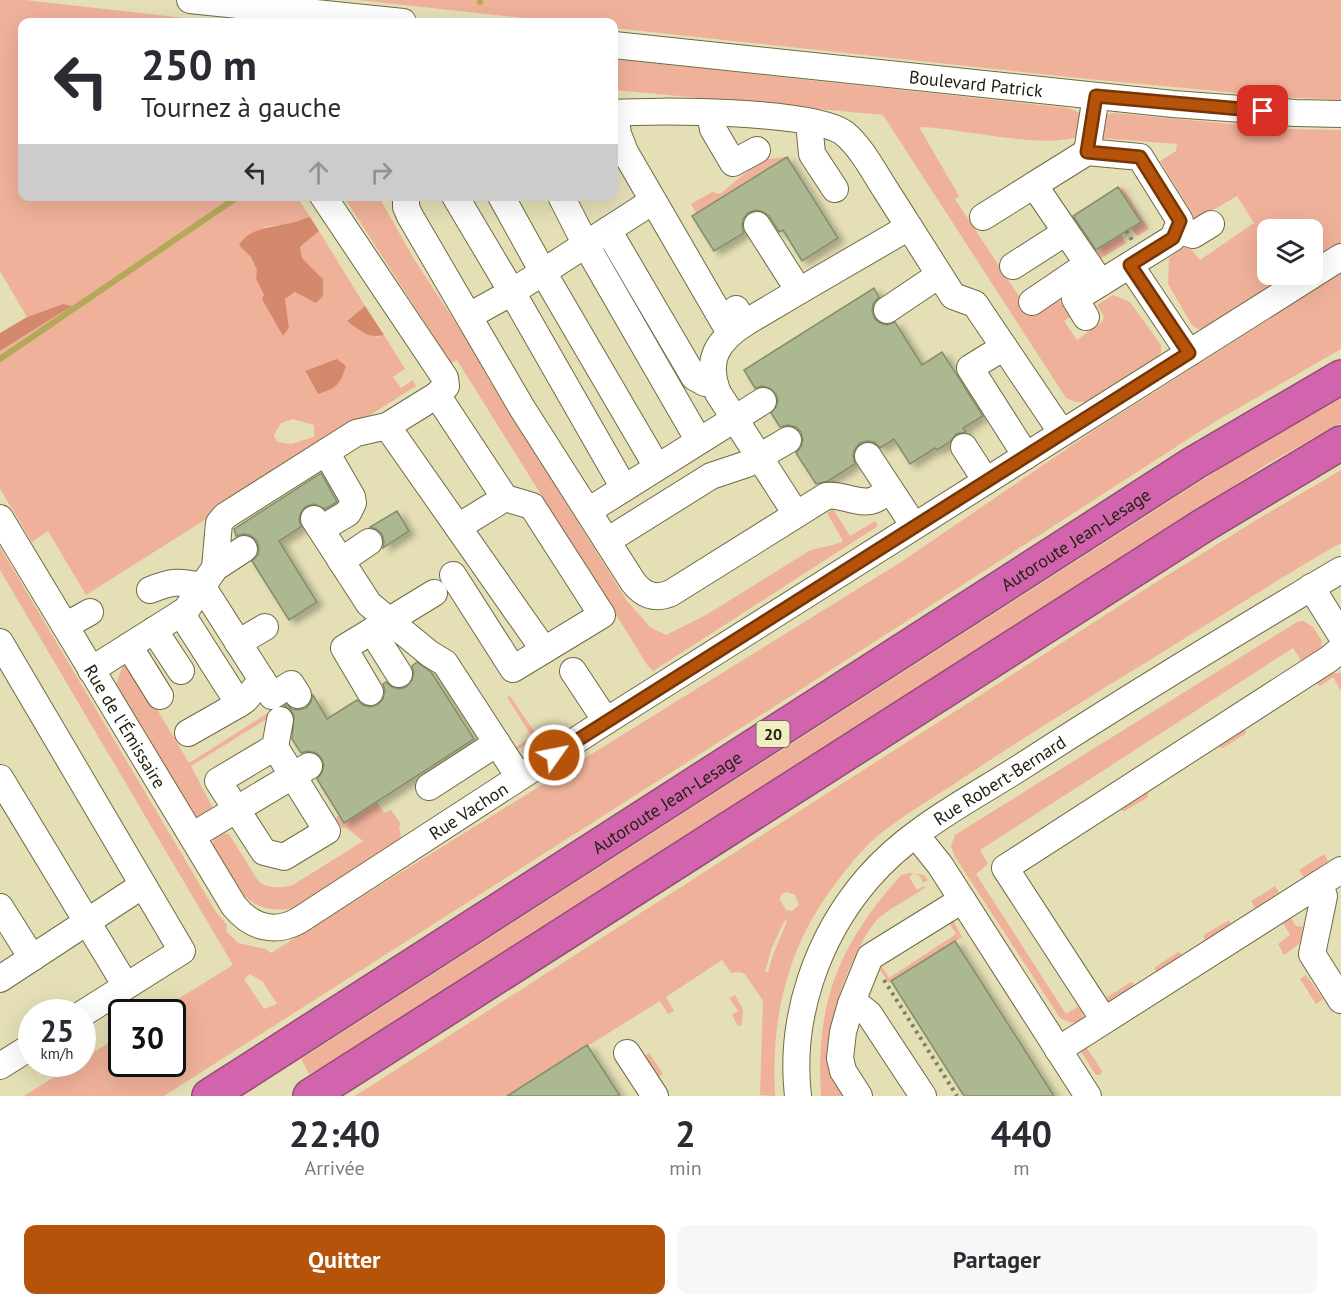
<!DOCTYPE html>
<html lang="fr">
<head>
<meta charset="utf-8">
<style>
  :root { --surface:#fff; --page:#f7f7f7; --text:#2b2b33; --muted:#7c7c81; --accent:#b45309 }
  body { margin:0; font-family:"PT Sans",sans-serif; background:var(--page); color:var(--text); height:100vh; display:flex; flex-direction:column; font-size:22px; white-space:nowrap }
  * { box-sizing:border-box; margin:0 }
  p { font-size:20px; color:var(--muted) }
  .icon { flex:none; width:33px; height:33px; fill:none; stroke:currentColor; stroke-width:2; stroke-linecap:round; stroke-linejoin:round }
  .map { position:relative; height:1096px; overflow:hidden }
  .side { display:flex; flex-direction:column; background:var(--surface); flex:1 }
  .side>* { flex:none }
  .banner { position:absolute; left:18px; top:18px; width:600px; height:183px; border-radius:12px; box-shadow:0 6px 24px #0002; background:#fff; color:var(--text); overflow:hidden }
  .tools { position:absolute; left:1257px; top:219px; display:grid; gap:12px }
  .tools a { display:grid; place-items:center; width:66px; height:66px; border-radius:12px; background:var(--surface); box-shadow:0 6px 24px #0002; font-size:30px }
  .speed { position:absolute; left:18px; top:999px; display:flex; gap:12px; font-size:30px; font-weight:700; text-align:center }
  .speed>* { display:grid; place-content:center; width:78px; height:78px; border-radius:50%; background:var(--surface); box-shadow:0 6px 24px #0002; line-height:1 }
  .speed small { font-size:15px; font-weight:400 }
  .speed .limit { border:3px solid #111; border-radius:9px; background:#fff; color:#111 }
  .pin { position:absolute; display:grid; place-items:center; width:51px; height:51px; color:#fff; margin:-26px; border-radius:12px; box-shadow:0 3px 9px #0006 }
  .me { position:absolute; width:66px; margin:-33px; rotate:57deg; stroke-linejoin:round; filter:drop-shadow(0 0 4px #0008) }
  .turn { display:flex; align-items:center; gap:21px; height:126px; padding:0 24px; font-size:27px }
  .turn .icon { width:78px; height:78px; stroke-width:2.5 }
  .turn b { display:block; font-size:42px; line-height:51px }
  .lanes { display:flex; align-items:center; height:57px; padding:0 24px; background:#0003; justify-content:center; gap:30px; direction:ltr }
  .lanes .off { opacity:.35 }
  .eta { display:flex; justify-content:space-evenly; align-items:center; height:102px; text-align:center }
  .eta b { font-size:36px; font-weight:800; line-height:42px }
  .primary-button { display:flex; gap:12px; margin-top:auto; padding:12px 24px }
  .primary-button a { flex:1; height:69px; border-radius:12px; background:var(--accent); color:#fff; font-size:24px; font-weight:800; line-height:69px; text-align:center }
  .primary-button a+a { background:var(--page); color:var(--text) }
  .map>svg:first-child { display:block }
  .green { fill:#f0b19a; fill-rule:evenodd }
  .forest { fill:#d5896c }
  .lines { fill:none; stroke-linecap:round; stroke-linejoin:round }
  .stream { stroke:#b4a959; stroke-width:6 }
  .building { fill:#acb891; stroke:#848f69; stroke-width:1.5; filter:url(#shadow) }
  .minor-casing { stroke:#6f6a44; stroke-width:28 }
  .highway-casing { stroke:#944d76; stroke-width:36 }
  .path { stroke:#817d61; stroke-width:4; stroke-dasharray:3 4.5; stroke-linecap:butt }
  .minor { stroke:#fff; stroke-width:26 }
  .highway { stroke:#d164ad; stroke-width:33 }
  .route-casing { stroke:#753606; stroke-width:15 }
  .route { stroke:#b45309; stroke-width:10 }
  .labels { text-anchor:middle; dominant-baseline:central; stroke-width:5; stroke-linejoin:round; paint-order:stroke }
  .shield { fill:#f2ecc1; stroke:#615e46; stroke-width:1.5 }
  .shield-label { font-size:16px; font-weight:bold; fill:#232111 }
  .street-label { font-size:18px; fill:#232111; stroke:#f2ecc1 }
</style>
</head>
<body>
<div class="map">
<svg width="1341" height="1096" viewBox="0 0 1341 1096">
  <defs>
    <filter id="shadow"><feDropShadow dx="6" dy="4" stdDeviation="3" flood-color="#0004"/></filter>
  </defs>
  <rect width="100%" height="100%" fill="#e4dfb5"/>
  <path class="green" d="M 0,0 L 25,0 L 201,20 L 203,22 L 22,22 L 22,196 L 297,197 L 310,217 L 288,224 L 264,227 L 251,257 L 258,270 L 256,279 L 264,295 L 289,328 L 285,299 L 296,292 L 315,302 L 323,279 L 302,258 L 300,247 L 319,231 L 365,306 L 347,321 L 376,337 L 384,335 L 405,369 L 393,377 L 401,388 L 413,380 L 416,386 L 86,595 L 48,531 L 32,542 L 0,489 L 0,351 L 72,306 L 63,304 L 27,317 L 0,271 ZM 324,365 L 318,394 L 305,372 ZM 293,419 L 314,425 L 314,437 L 291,444 L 277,442 L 274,435 L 281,423 Z
    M 358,0 L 1341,0 L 1341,100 L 1281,97 L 1088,79 L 614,28 L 614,22 L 561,22 Z
    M 614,59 L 1068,108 L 1080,113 L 1083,125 L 1080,136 C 1041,150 963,128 919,127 L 959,196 L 955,199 L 1028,310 L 1055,294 L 1071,316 L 1064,321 L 1077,340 L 1102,322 L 1104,317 L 1097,305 L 1113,295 L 1130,302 L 1161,345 L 1161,352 L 1159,357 L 1088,402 L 1076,402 L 1066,398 L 883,115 L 614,90 Z
    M 1113,113 L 1285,129 L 1341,130 L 1341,243 L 1313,261 L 1312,230 L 1268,230 L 1268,274 L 1291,275 L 1207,328 L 1198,329 L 1192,325 L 1168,284 L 1169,258 L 1188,245 L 1200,260 L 1254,223 L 1237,196 L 1196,220 L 1160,161 L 1176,151 L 1177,144 L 1100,138 L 1097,130 L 1107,115 Z
    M 787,157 L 696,213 L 691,204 L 712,192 L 720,194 L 755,165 L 768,159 Z
    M 1122,187 L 1149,229 L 1137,236 L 1131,228 L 1140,222 L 1119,189 Z
    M 344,197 L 379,197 L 414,259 L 474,351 L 488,378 L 627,601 L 650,627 L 666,635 L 706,615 L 809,551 C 821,546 832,547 843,541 L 827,513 L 833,509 L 850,536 L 875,521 L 878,526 L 653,671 L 648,666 L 457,360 L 451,363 Z
    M 1121,234 L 1126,243 L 1100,259 L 1095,251 Z
    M 1341,273 L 1341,349 L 1216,421 L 758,717 L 164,1096 L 24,1096 L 75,1064 L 82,1064 L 83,1059 L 121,1035 L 122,1064 L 172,1064 L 172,1012 L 157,1012 L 233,965 L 0,570 L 0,547 L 216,912 L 227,925 L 226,931 L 238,943 L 266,949 L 271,953 L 901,562 L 1093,431 ZM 250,974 L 263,982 L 277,1004 L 264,1009 L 244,979 Z
    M 1341,397 L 1341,423 L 1267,464 L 1134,552 L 347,1056 L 309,1074 L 301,1059 L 1254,447 Z
    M 1341,470 L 1341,543 C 1262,588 1187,638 1109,685 C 1059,716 1009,747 960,780 C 934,797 906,814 881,833 C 860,850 843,873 828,894 C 785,954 771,1024 775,1096 L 760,1095 L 763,1001 L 745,974 L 740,972 L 731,973 L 722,960 L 666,997 L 674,1011 L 668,1014 L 660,1001 L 507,1096 L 355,1096 L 1166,576 L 1263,516 ZM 787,892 L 795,895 L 799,905 L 792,911 L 786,910 L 780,900 L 781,894 ZM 785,920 L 787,921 L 773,955 L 768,972 L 765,972 L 772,947 Z
    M 1303,621 L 1313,627 L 1322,641 L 1320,650 L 1304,660 L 1301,660 L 1293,648 L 980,850 L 988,864 L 976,874 L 1066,1014 L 1077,1007 L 1082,1009 L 1083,1018 C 1076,1025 1068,1023 1060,1018 L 955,857 L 951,846 L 955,835 L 1297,622 Z
    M 126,657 L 189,763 L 274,709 L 276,713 L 191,766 L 213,808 L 211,812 L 202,818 L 195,816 L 116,684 Z
    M 1332,673 L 1341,673 L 1341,691 L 1333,677 L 1320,686 L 1316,683 L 1317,681 Z
    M 510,696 L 538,737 L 517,750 L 516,747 L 532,737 L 507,697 Z
    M 1243,730 L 1246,731 L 1245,734 L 1223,748 L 1220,748 L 1219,745 Z
    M 1146,792 L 1148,793 L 1148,797 L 1125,811 L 1122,811 L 1122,807 Z
    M 377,802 L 384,813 L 391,810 L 401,824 L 399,828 L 401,837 L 398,841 L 296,908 C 244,917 236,885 213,846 L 213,839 C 218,835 222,833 229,834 L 259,882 C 270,889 280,888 293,885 L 363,841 L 346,827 L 342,828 L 335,818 L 339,815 L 344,822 Z
    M 1324,854 L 1328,861 L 1304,877 L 1299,870 Z
    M 910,873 L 924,875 L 928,880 L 923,883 C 921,877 919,874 913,874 L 909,877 L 917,890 L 924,886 L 925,888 C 913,896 885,911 876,921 C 852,950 819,1036 830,1072 C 833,1081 839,1089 844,1096 L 821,1096 C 815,1002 839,945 901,875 Z
    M 1275,886 L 1279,892 L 1255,908 L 1251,901 Z
    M 1290,916 L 1296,926 L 1303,927 L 1300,943 L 1284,955 L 1278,944 L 1290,935 L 1283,923 Z
    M 953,920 L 962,937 L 889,983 L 879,968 L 882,967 L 889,978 L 956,934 L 949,923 Z
    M 1227,921 L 1230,921 L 1230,925 L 1207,939 L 1204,939 L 1204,935 Z
    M 1178,952 L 1181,953 L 1181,956 L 1158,971 L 1155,970 L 1155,967 Z
    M 1306,975 L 1323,999 L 1316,1004 L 1300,979 Z
    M 1131,982 L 1134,983 L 1133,987 L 1111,1001 L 1108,1001 L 1107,997 Z
    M 735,995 L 743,1009 L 742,1025 L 738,1026 L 732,1015 L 738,1011 L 729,998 Z
    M 1086,1047 L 1101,1069 L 1102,1072 L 1100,1075 L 1096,1075 L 1081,1052 L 1081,1049 Z
    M 649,1053 L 663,1074 L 657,1078 L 643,1057 Z"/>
  <path class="forest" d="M 310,217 L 319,231 L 300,247 L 302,258 L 323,279 L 323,296 L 316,303 L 295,292 L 285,299 L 289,328 L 283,336 L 262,299 L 264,295 L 256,279 L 257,270 L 251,257 L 239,245 C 250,228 268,228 286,224 C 294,223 302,219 310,217 Z
    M 63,304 L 72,306 L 0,351 L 0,333 L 27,317 Z
    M 365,306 L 384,335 C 368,339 359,330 347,321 Z
    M 337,359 L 346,366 C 340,385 337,388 318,394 L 305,371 Z"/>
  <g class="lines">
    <path class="stream" d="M 480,2 L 480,0
      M 0,359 L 239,196"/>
  </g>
  <path class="building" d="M 787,157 L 838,238 L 802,261 L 783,230 L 779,232 L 769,216 L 763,212 L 756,210 L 748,213 L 743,219 L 742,226 L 744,233 L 714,251 L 692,216 Z
    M 1118,187 L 1141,222 L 1096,250 L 1073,216 Z
    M 874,288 L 879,297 L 873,304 L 872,312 L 875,319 L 880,323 L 887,325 L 895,322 L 922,365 L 942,352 L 983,416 L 963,428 L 966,432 L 956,434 L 950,442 L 937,450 L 935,448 L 910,464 L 894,439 L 880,448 L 874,442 L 867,441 L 860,443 L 854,450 L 853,456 L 855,464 L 828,481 L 816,484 L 796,453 L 801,447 L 803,440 L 801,432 L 796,427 L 788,425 L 780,427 L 771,413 L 776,407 L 778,401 L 776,394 L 769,388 L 762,386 L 755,388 L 744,370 Z
    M 321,473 L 337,502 L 325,509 L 314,504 L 305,507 L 301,512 L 299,519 L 301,527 L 279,541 L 317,602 L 289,620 L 252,561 L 258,555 L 259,548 L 257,541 L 250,535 L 243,534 L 236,536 L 234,529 Z
    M 397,511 L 409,531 L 383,548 L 384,542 L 382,534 L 376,529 L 370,527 Z
    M 417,662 L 431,672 L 474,739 L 344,823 L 317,779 L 322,773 L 324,765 L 322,759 L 316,753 L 308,751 L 301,753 L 292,739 L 294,716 L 290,709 L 284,706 L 287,704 L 292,709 L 298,710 L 306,708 L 311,702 L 313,695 L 327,719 L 357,700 L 363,705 L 370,707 L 377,705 L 383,699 L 385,691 L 383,684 L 386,682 L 392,687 L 399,689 L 406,687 L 412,680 L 414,673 L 412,666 Z
    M 955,941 L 1054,1096 L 964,1096 L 891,981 Z
    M 587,1045 L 620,1096 L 507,1096 Z"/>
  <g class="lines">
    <g class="minor-casing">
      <g id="minor">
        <path d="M 190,0 L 403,22"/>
        <path id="s1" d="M 614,45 L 1173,104 L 1296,113 L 1341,114"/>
        <path d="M 614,113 C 657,110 812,110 844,133 C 862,148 874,172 887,192 C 909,227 931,261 953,296 L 975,304 L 1004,347"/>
        <path d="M 615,113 L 618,134 L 625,152 L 730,333"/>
        <path d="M 710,114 L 713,129 L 733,163 L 757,150"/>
        <path d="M 809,122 L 812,154 L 835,189"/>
        <path d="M 323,196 L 445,378 L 446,386 L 437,395"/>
        <path d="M 406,196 L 406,207 L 410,216 L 522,408 L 633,582 C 643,595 655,600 671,593 L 826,496 C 841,493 859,506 874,500 C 879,498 885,493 890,490"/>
        <path d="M 455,196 L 512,292 L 653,201"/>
        <path d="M 501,196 L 543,272 L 657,467"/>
        <path d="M 561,196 L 586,245 L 699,441"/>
        <path d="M 983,217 L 1034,185"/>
        <path d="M 757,225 L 799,291 L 909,227"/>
        <path d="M 608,230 L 694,377 L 705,383 L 714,382"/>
        <path d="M 1177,230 L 1193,235 L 1211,224"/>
        <path d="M 1066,232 L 1034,185 L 1087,152 L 1096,96"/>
        <path d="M 1130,265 L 1189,353"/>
        <path d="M 1013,266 L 1066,232 L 1101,283"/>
        <path d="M 1032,302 L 1088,264"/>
        <path d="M 736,309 L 745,323 L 799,291"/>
        <path d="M 887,310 L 939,275"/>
        <path d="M 469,316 L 512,292 L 624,488"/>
        <path d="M 1086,317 L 1075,299 L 1173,238 L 1180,221 L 1140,157 L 1087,152"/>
        <path d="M 745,323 C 717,341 705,360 718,393 L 796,514"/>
        <path d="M 387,426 L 544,650"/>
        <path d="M 964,447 L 986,481"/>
        <path d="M 868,456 L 914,526"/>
        <path d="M 1026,456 L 970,368 L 1004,347 L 1062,433"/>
        <path d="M 588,511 L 763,401"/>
        <path id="s2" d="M 0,518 L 234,906 C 251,927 274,934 298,921 L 606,721 L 1341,257"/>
        <path d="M 314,519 L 369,604 L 430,654 L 445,663 L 519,777"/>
        <path d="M 458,527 L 505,498"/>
        <path d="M 321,529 L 348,513 L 353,503 L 352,497 L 326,452"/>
        <path d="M 607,541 L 711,476 L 747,464 L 788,440"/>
        <path d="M 341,561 L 369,542"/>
        <path d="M 215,568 L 219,523 L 225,516 L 356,433 L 387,426 L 437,395 L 505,498 L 532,506 L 602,615 L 513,669 L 453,575"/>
        <path d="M 1311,587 L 1341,635"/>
        <path d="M 150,590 C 172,581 179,581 202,586 L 262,680 L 245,700 L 239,704"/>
        <path d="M 181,613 L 239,704 L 188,733"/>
        <path d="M 65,626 L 90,612"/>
        <path d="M 154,630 L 181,671"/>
        <path d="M 372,631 L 399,674"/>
        <path d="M 0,642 L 182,951 L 82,1014"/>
        <path d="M 238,643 L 265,627"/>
        <path d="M 129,646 L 160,696"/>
        <path d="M 91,670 L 186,610 L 215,568 L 244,549"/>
        <path d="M 573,671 L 606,721"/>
        <path d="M 262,680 L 272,696 L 291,684 L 298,695"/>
        <path d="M 370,692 L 344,648 L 434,593"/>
        <path d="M 275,747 L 327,831 L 284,857 L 264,852 L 218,781 L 275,747 L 280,720"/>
        <path d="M 0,778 L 126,986"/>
        <path d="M 429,787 L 497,743"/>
        <path d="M 916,835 L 940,865 L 1088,1096"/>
        <path d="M 192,836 L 309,766"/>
        <path d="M 1319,884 L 1324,896 L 1323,901 L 1312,954 L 1341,1000"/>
        <path d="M 0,907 L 32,958"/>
        <path d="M 0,979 L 143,885"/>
        <path d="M 851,1004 L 859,1006 L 869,1014 L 923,1096"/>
        <path d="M 1104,1020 L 1005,868 L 1329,659 L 1341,649"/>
        <path d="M 1058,1050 L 1341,870"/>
        <path d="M 627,1053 L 655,1096"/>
        <path d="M 0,1066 L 32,1046"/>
        <path id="s3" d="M 798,1096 C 789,1018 817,937 868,878 C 909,830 969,800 1021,767 C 1126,699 1233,634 1341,570"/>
        <path d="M 859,1096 L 843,1071 L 840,1058 L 843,1032 L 851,1004 L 870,957 L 962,900"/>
      </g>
    </g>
    <g class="highway-casing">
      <g id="highway">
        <path id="s4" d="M 209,1096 L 1194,463 L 1341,377"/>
        <path d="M 310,1096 L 1204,525 L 1341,443"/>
      </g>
    </g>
    <path class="path" d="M 1126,231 L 1132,240
      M 884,980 L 957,1096"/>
    <use href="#minor" class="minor"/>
    <use href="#highway" class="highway"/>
  </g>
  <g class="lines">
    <g class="route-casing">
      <path id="route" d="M 554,755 L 1189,353 L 1130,265 L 1173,238 L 1180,221 L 1140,157 L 1087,152 L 1096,96 L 1263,111"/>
    </g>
    <use href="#route" class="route"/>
  </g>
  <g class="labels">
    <rect class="shield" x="756.5" y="721" width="33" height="26" rx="4.5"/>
    <g class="shield-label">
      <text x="773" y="734">20</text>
    </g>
    <g class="street-label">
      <text stroke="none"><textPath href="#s1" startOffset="364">Boulevard Patrick</textPath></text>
      <text stroke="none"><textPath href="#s4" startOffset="1030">Autoroute Jean-Lesage</textPath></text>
      <text stroke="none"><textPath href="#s2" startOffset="243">Rue de l'Émissaire</textPath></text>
      <text stroke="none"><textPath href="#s3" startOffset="400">Rue Robert-Bernard</textPath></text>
      <text stroke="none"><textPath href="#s4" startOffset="544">Autoroute Jean-Lesage</textPath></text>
      <text stroke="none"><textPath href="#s2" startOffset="728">Rue Vachon</textPath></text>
    </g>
  </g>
</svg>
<div class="tools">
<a><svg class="icon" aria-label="layers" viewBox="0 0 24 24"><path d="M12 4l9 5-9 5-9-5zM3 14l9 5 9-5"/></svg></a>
</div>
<div class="speed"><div>25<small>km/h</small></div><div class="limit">30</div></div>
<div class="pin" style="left:1263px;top:111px;background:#d93025"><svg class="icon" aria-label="arrive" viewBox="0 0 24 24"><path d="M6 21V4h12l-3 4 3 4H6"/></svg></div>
<svg class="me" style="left:554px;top:755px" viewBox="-20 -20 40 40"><circle r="17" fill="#b45309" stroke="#fff" stroke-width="3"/><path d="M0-11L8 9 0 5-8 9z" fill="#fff"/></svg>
<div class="banner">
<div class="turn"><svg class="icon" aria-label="left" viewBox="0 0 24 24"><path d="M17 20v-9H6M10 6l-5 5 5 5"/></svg><div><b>250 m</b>Tournez à gauche</div></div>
<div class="lanes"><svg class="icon" aria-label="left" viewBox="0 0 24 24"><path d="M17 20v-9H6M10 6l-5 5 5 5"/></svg><svg class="icon off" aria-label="ahead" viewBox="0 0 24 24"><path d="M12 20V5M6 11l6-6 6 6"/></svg><svg class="icon off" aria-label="right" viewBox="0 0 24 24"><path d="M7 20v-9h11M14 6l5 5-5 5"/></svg></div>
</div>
</div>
<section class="side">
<div class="eta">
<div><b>22:40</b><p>Arrivée</p></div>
<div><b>2</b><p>min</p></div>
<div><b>440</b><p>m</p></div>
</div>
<div class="primary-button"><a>Quitter</a><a>Partager</a></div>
</section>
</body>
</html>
